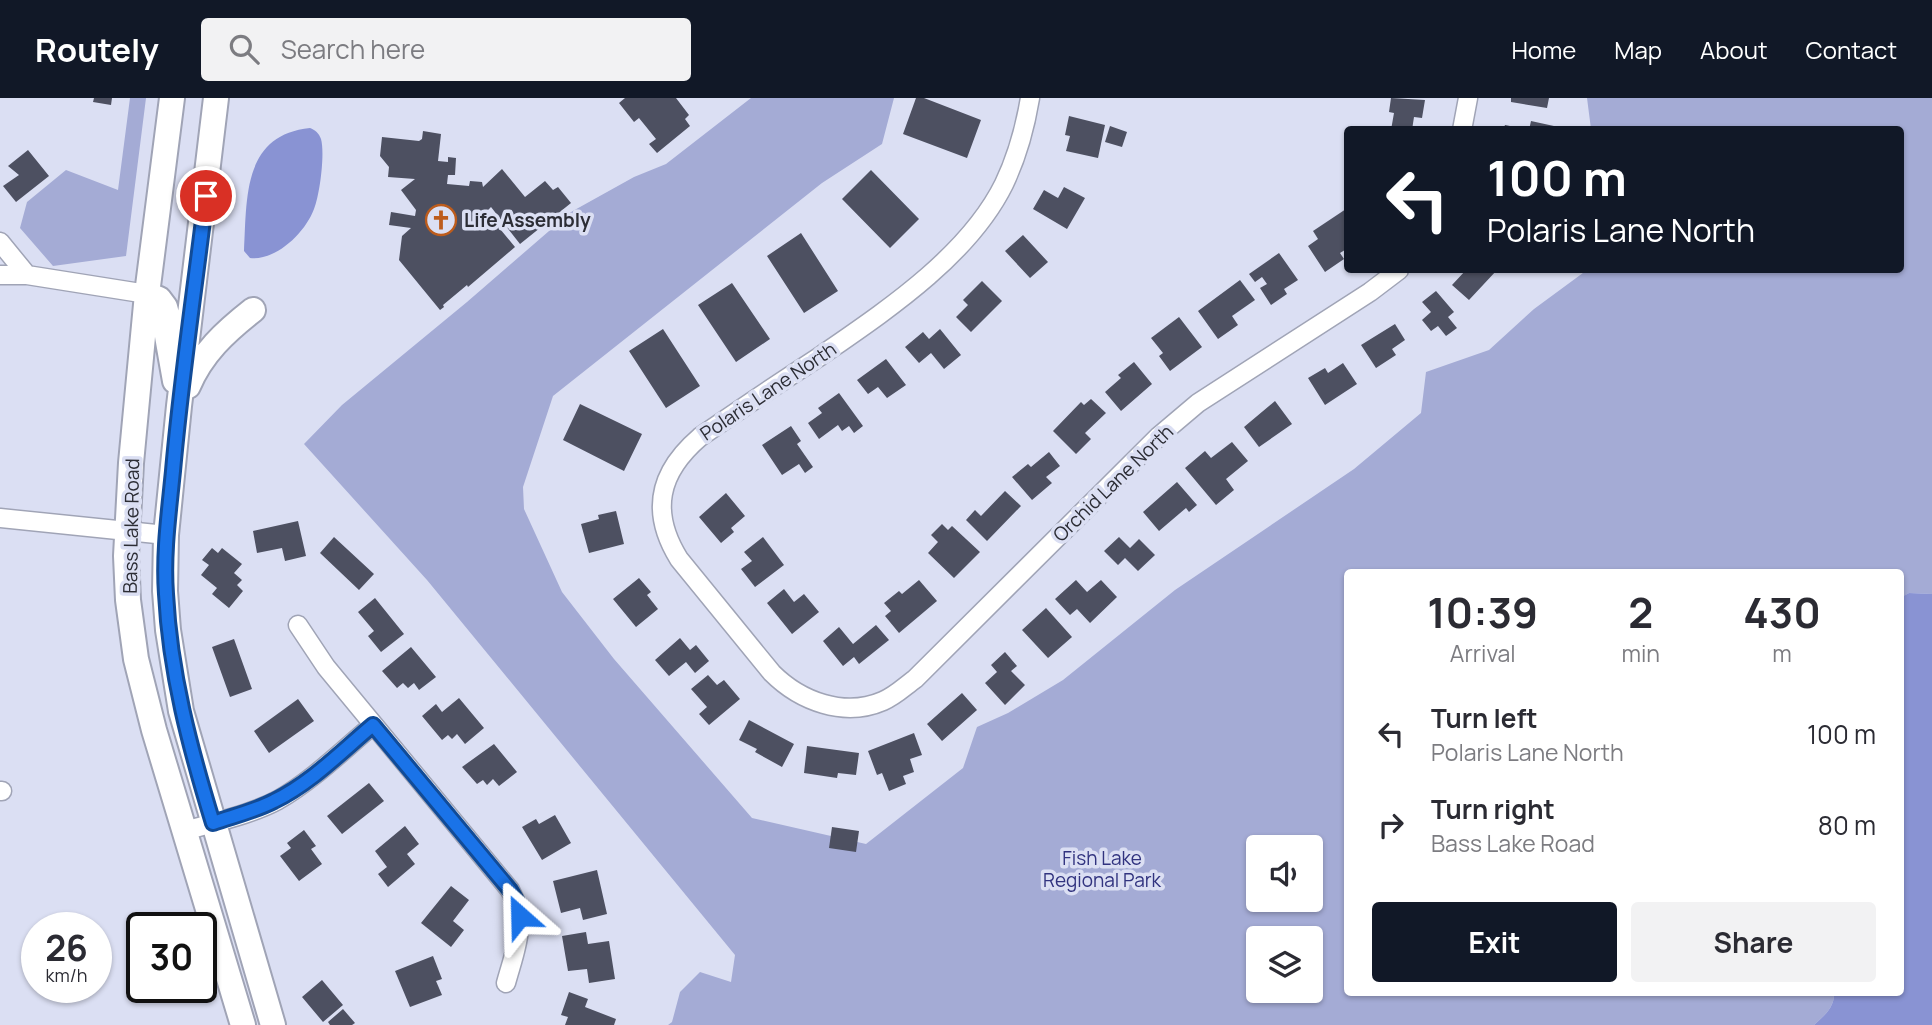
<!DOCTYPE html>
<html lang="en">
<head>
<meta charset="utf-8">
<style>
  :root { --surface:#fff; --page:#f2f2f3; --text:#2b2b33; --muted:#7c7c81; --accent:#111827 }
  body { margin:0; font-family:Manrope,sans-serif; background:var(--page); color:var(--text); height:100vh; display:flex; flex-direction:column; font-size:26px; white-space:nowrap }
  * { box-sizing:border-box; margin:0 }
  p { font-size:23px; color:var(--muted) }
  .icon { flex:none; width:38px; height:38px; fill:none; stroke:currentColor; stroke-width:2; stroke-linecap:round; stroke-linejoin:round }
  .map { position:relative; flex:1; overflow:hidden }
  .drawer { position:absolute; left:1344px; top:471px; width:560px; height:427px; display:flex; flex-direction:column; background:var(--surface); border-radius:7px; box-shadow:0 2px 5px #0004 }
  .drawer>* { flex:none }
  .banner { position:absolute; left:1344px; top:28px; width:560px; height:147px; border-radius:7px; box-shadow:0 2px 5px #0004; background:#111827; color:#fff; overflow:hidden }
  .buttons { position:absolute; left:1246px; top:737px; display:grid; gap:14px }
  .buttons a { display:grid; place-items:center; width:77px; height:77px; border-radius:7px; background:var(--surface); box-shadow:0 2px 5px #0004; font-size:35px }
  .speed { position:absolute; left:21px; top:814px; display:flex; gap:14px; font-size:35px; font-weight:700; text-align:center }
  .speed>* { display:grid; place-content:center; width:91px; height:91px; border-radius:50%; background:var(--surface); box-shadow:0 2px 5px #0004; line-height:1 }
  .speed small { font-size:18px; font-weight:400 }
  .speed .limit { border:4px solid #111; border-radius:10px; background:#fff; color:#111 }
  .pin { position:absolute; display:grid; place-items:center; width:60px; height:60px; color:#fff; margin:-30px; border:4px solid #fff; border-radius:50%; box-shadow:0 2px 7px #0007 }
  .me { position:absolute; width:77px; margin:-38px; rotate:335deg; stroke-linejoin:round; filter:drop-shadow(0 0 5px #0008) }
  .turn { display:flex; align-items:center; gap:24px; height:147px; padding:0 28px; font-size:32px }
  .turn .icon { width:91px; height:91px; stroke-width:2.5 }
  .turn b { display:block; font-size:49px; line-height:60px }
  .eta { display:flex; justify-content:space-evenly; align-items:center; height:119px; text-align:center }
  .eta b { font-size:42px; font-weight:700; line-height:49px }
  .action { display:flex; gap:14px; margin-top:auto; padding:14px 28px }
  .action a { flex:1; height:80px; border-radius:7px; background:var(--accent); color:#fff; font-size:28px; font-weight:700; line-height:80px; text-align:center }
  .action a+a { background:var(--page); color:var(--text) }
  ul { padding:0; list-style:none }
  li { display:flex; align-items:center; gap:21px; height:91px; padding:0 28px }
  li div { flex:1 }
  li b { display:block; font-size:26px }
  li em { font-style:normal }
  header { display:flex; align-items:center; gap:42px; box-sizing:border-box; height:98px; padding:0 35px; background:var(--accent); color:#fff }
  header strong { font-size:33px }
  nav { display:flex; gap:38px; margin-inline-start:auto; font-size:24px }
  .search { width:490px; height:63px; background:var(--page); display:flex; align-items:center; gap:18px; box-sizing:border-box; padding:0 24px; border-radius:7px; color:var(--muted); font-size:26px }
  .map>svg:first-child { display:block }
  .green { fill:#a4abd5; fill-rule:evenodd }
  .water { fill:#8993d3 }
  .building { fill:#4d5061 }
  .lines { fill:none; stroke-linecap:round; stroke-linejoin:round }
  .street-casing { stroke:#a0a4b6; stroke-width:21 }
  .secondary-casing { stroke:#a0a4b6; stroke-width:28 }
  .street { stroke:#fff; stroke-width:18 }
  .secondary { stroke:#fff; stroke-width:24 }
  .route-casing { stroke:#114b97; stroke-width:18 }
  .route { stroke:#1a73e8; stroke-width:12 }
  .labels { text-anchor:middle; dominant-baseline:central; stroke-width:7; stroke-linejoin:round; paint-order:stroke }
  .poi-label { font-size:19px; font-weight:bold; fill:#2c2d35; stroke:#dbdff3; text-anchor:start }
  .street-label { font-size:19px; fill:#2c2d35; stroke:#dbdff3 }
  .park-label { font-size:19px; fill:#31337f; stroke:#dbdff3 }
</style>
</head>
<body>
<header>
<strong>Routely</strong>
<div class="search"><svg class="icon" aria-label="search" viewBox="0 0 24 24"><circle cx="10" cy="10" r="6"/><path d="M15 15l6 6"/></svg>Search here</div>
<nav><a>Home</a><a>Map</a><a>About</a><a>Contact</a></nav>
</header>
<div class="map">
<svg width="1932" height="927" viewBox="0 0 1932 927">
  <rect width="100%" height="100%" fill="#dbdff3"/>
  <path class="green" d="M 130,0 L 146,0 L 126,158 L 53,168 L 20,130 L 27,104 L 66,72 L 118,92 Z
    M 751,0 L 894,0 L 882,46 L 822,85 L 553,298 L 523,389 L 524,411 L 562,494 L 614,561 L 752,720 L 866,746 L 963,670 L 977,629 L 1008,615 L 1063,582 L 1175,492 L 1354,371 L 1421,315 L 1426,274 L 1489,252 L 1534,211 L 1587,172 L 1900,172 L 1900,32 L 1591,31 L 1587,0 L 1932,0 L 1932,496 L 1909,495 L 1901,500 L 1900,474 L 1348,474 L 1348,894 L 1834,894 C 1835,909 1824,918 1814,927 L 668,927 L 672,924 L 680,894 L 700,874 L 731,884 L 735,857 L 427,482 L 304,346 L 342,307 L 467,204 L 571,114 L 634,79 L 666,66 ZM 1258,749 L 1311,749 L 1311,802 L 1258,802 ZM 1258,840 L 1311,840 L 1311,892 L 1258,892 Z"/>
  <path class="water" d="M 310,30 C 315,32 319,35 321,41 C 325,55 320,96 314,111 C 305,135 276,163 250,160 L 244,153 C 247,101 242,37 310,30 Z
    M 1909,495 L 1932,496 L 1932,927 L 1814,927 C 1824,918 1835,909 1834,894 L 1900,894 L 1900,500 Z"/>
  <path class="building" d="M 94,0 L 112,0 L 111,7 L 93,4 Z
    M 625,0 L 676,0 L 689,17 L 685,21 L 690,28 L 657,55 L 649,46 L 656,41 L 639,20 L 634,24 L 619,5 Z
    M 916,0 L 924,0 L 981,22 L 967,60 L 903,36 Z
    M 1391,0 L 1425,2 L 1422,20 L 1414,19 L 1412,32 L 1391,32 L 1394,15 L 1389,14 Z
    M 1511,0 L 1549,0 L 1547,10 L 1511,4 Z
    M 1069,18 L 1105,27 L 1098,60 L 1066,53 L 1070,38 L 1065,37 Z
    M 1531,23 L 1563,30 L 1563,32 L 1529,32 Z
    M 1505,27 L 1520,30 L 1520,32 L 1503,32 Z
    M 1110,28 L 1127,34 L 1122,49 L 1105,44 Z
    M 423,33 L 441,36 L 438,63 L 448,64 L 448,59 L 456,60 L 455,77 L 448,77 L 447,86 L 469,88 L 470,83 L 482,84 L 483,89 L 502,71 L 525,99 L 545,83 L 553,92 L 558,89 L 571,105 L 520,146 L 491,109 L 486,114 L 515,149 L 468,189 L 467,187 L 443,207 L 444,209 L 440,212 L 399,162 L 402,138 L 411,130 L 389,127 L 391,114 L 415,118 L 416,112 L 401,92 L 415,81 L 388,79 L 389,69 L 380,58 L 382,39 L 419,43 L 422,41 Z
    M 28,52 L 49,78 L 16,104 L 3,88 L 19,77 L 8,68 Z
    M 871,72 L 919,121 L 890,150 L 842,101 Z
    M 1064,89 L 1085,100 L 1067,131 L 1033,111 L 1044,92 L 1058,100 Z
    M 1346,111 L 1348,114 L 1348,150 L 1340,155 L 1344,161 L 1325,174 L 1308,148 L 1318,141 L 1313,133 Z
    M 801,135 L 838,193 L 804,215 L 767,158 Z
    M 1023,137 L 1048,164 L 1030,180 L 1005,153 Z
    M 1279,155 L 1298,182 L 1284,191 L 1287,196 L 1271,207 L 1260,190 L 1267,186 L 1262,179 L 1255,184 L 1249,176 Z
    M 1466,172 L 1497,172 L 1469,202 L 1452,187 Z
    M 1240,182 L 1255,202 L 1232,218 L 1238,227 L 1218,241 L 1198,213 Z
    M 982,183 L 1002,203 L 971,234 L 956,219 L 968,207 L 963,202 Z
    M 732,185 L 770,241 L 736,264 L 698,207 Z
    M 1436,193 L 1454,214 L 1448,219 L 1457,230 L 1446,238 L 1438,228 L 1431,233 L 1422,222 L 1431,214 L 1422,204 Z
    M 1179,219 L 1202,249 L 1170,273 L 1159,258 L 1163,255 L 1151,240 Z
    M 1395,226 L 1405,242 L 1392,251 L 1396,257 L 1376,270 L 1361,247 Z
    M 663,231 L 700,288 L 666,310 L 629,253 Z
    M 940,231 L 961,257 L 944,271 L 931,255 L 919,265 L 905,249 L 923,234 L 929,241 Z
    M 886,261 L 906,287 L 887,300 L 878,289 L 868,296 L 857,282 Z
    M 1134,264 L 1152,286 L 1121,313 L 1105,294 L 1121,280 L 1118,277 Z
    M 1343,265 L 1357,286 L 1325,307 L 1308,280 L 1325,270 L 1328,275 Z
    M 839,295 L 863,328 L 854,335 L 849,328 L 842,333 L 838,327 L 819,341 L 808,325 L 822,315 L 818,310 Z
    M 1091,301 L 1106,315 L 1085,335 L 1091,341 L 1076,356 L 1053,333 L 1081,304 L 1084,307 Z
    M 1275,303 L 1292,326 L 1259,349 L 1244,329 Z
    M 580,306 L 642,336 L 624,373 L 563,342 Z
    M 791,328 L 801,343 L 797,346 L 813,369 L 805,375 L 799,366 L 782,377 L 762,347 Z
    M 1232,344 L 1248,363 L 1226,381 L 1234,392 L 1216,407 L 1185,370 L 1205,353 L 1211,360 Z
    M 1049,354 L 1060,368 L 1046,379 L 1052,385 L 1032,402 L 1012,379 L 1028,366 L 1031,369 Z
    M 1177,384 L 1197,407 L 1189,414 L 1186,410 L 1159,433 L 1143,414 Z
    M 1005,393 L 1021,408 L 987,443 L 966,422 L 975,412 L 981,418 Z
    M 726,395 L 745,418 L 731,430 L 734,434 L 721,445 L 699,419 Z
    M 616,413 L 624,446 L 589,455 L 581,426 L 599,421 L 598,417 Z
    M 298,423 L 306,458 L 285,463 L 282,450 L 257,455 L 253,433 Z
    M 942,426 L 948,432 L 952,428 L 980,454 L 954,480 L 928,455 L 938,444 L 931,437 Z
    M 334,439 L 374,476 L 359,492 L 320,455 Z
    M 763,439 L 784,467 L 755,489 L 741,471 L 752,463 L 744,454 Z
    M 1119,439 L 1130,450 L 1139,441 L 1155,457 L 1138,473 L 1125,460 L 1118,467 L 1104,453 Z
    M 212,450 L 218,455 L 222,450 L 242,466 L 234,475 L 242,482 L 237,487 L 243,493 L 229,510 L 212,496 L 217,490 L 201,477 L 209,467 L 202,462 Z
    M 639,480 L 651,494 L 647,497 L 658,511 L 636,529 L 613,501 Z
    M 919,482 L 937,503 L 899,535 L 885,518 L 891,513 L 884,505 L 899,493 L 902,496 Z
    M 1076,482 L 1087,494 L 1101,482 L 1117,499 L 1090,525 L 1077,511 L 1070,517 L 1055,501 Z
    M 784,491 L 794,504 L 804,496 L 819,514 L 792,536 L 767,505 Z
    M 375,500 L 404,536 L 381,554 L 368,538 L 374,533 L 358,514 Z
    M 1046,510 L 1072,539 L 1048,560 L 1022,532 Z
    M 876,527 L 889,542 L 859,566 L 854,559 L 843,568 L 823,543 L 839,529 L 853,546 Z
    M 680,540 L 690,552 L 696,547 L 709,563 L 695,575 L 686,564 L 669,578 L 655,562 Z
    M 234,541 L 252,591 L 230,599 L 212,549 Z
    M 411,549 L 436,579 L 419,592 L 414,585 L 408,590 L 403,585 L 397,590 L 382,573 Z
    M 1005,554 L 1017,568 L 1011,573 L 1025,587 L 1005,607 L 985,585 L 997,574 L 991,567 Z
    M 708,577 L 717,587 L 724,582 L 740,601 L 709,627 L 699,616 L 707,609 L 691,591 Z
    M 962,595 L 977,612 L 942,643 L 927,626 Z
    M 459,600 L 484,630 L 465,646 L 457,636 L 452,641 L 448,637 L 442,642 L 422,618 L 436,606 L 442,614 Z
    M 298,601 L 314,623 L 269,655 L 254,633 Z
    M 749,622 L 794,646 L 782,669 L 755,654 L 757,651 L 739,642 Z
    M 914,635 L 922,657 L 910,661 L 914,674 L 903,678 L 906,686 L 889,693 L 882,675 L 877,677 L 868,653 Z
    M 494,646 L 517,674 L 499,688 L 493,681 L 487,687 L 483,682 L 477,686 L 462,669 Z
    M 807,648 L 859,655 L 856,677 L 838,675 L 837,680 L 804,675 Z
    M 369,685 L 384,703 L 342,736 L 327,718 Z
    M 555,717 L 571,745 L 542,762 L 522,729 L 536,721 L 539,726 Z
    M 405,728 L 419,746 L 407,756 L 415,766 L 388,789 L 378,776 L 387,769 L 375,753 Z
    M 832,729 L 859,733 L 856,754 L 829,750 Z
    M 304,732 L 316,748 L 311,751 L 322,766 L 299,783 L 280,758 L 291,750 L 287,745 Z
    M 597,772 L 607,816 L 583,822 L 580,810 L 561,815 L 553,783 Z
    M 451,788 L 469,802 L 453,823 L 464,832 L 451,849 L 421,825 Z
    M 586,834 L 588,846 L 609,843 L 615,881 L 589,885 L 587,871 L 568,873 L 562,838 Z
    M 433,858 L 442,881 L 436,883 L 442,897 L 410,909 L 395,873 Z
    M 322,882 L 343,907 L 323,924 L 302,899 Z
    M 569,894 L 588,901 L 585,909 L 616,921 L 614,927 L 565,927 L 568,919 L 561,917 Z
    M 343,911 L 355,925 L 352,927 L 330,927 L 328,924 Z"/>
  <g class="lines">
    <g class="street-casing">
      <path id="street" d="M 1030,0 C 1025,30 1017,59 1004,86 C 968,159 884,214 819,259 C 779,285 739,312 700,339 C 658,375 650,414 679,461 L 772,575 C 800,603 844,620 883,603 C 895,598 904,589 915,581 L 1159,338 L 1198,305 L 1370,194 L 1399,172
        M 1462,32 L 1468,0
        M 0,144 L 27,177 L 147,196
        M 0,177 L 27,177
        M 0,420 L 166,437
        M 298,527 L 326,569 L 510,792 C 528,825 515,852 506,885
        M 0,693 L 2,693
        M 185,733 C 215,724 250,717 278,702 C 313,682 343,652 373,627"/>
    </g>
    <g class="secondary-casing">
      <path id="secondary" d="M 172,0 L 147,196 L 131,365 L 126,458 L 128,502 L 136,561 L 154,632 L 243,927
        M 216,0 L 179,308 L 166,437 L 165,493 L 168,532 L 181,613 L 273,927
        M 147,196 L 159,201 L 165,209 L 168,220 L 167,238 L 175,283
        M 188,288 C 202,255 225,234 253,212"/>
    </g>
    <use href="#street" class="street"/>
    <use href="#secondary" class="secondary"/>
  </g>
  <g class="lines">
    <g class="route-casing">
      <path id="route" d="M 206,98 C 195,190 181,281 173,373 C 169,414 163,455 166,496 C 170,575 190,650 213,725 C 233,718 255,713 274,703 C 311,685 342,653 373,627 L 510,792 L 518,806 L 520,818"/>
    </g>
    <use href="#route" class="route"/>
  </g>
  <defs>
    <g id="church-ring" transform="scale(1.575)"><circle r="9.5" fill="#dbdff3" stroke="#bd5c1c" stroke-width="1.5"/><path d="M-1.2-6h2.4v3.5h3.3v2.4h-3.3V6h-2.4V-.1h-3.3v-2.4h3.3Z" fill="#bd5c1c"/></g>
  </defs>
  <g fill-rule="evenodd">
    <use href="#church-ring" x="441" y="122"/>
  </g>
  <g class="labels">
    <g class="poi-label">
      <text x="464" y="122">Life Assembly</text>
    </g>
    <g class="street-label">
      <text transform="translate(768 293) rotate(-34)">Polaris Lane North</text>
      <text transform="translate(1113 385) rotate(-44)">Orchid Lane North</text>
      <text transform="translate(131 428) rotate(-89)">Bass Lake Road</text>
    </g>
    <g class="park-label">
      <text x="1102" y="760">Fish Lake<tspan x="1102" dy="22">Regional Park</tspan></text>
    </g>
  </g>
</svg>
<div class="buttons">
<a><svg class="icon" aria-label="sound" viewBox="0 0 24 24"><path d="M4 9h4l5-4v14l-5-4H4zM17 9q2 3 0 6"/></svg></a>
<a><svg class="icon" aria-label="layers" viewBox="0 0 24 24"><path d="M12 4l9 5-9 5-9-5zM3 14l9 5 9-5"/></svg></a>
</div>
<div class="speed"><div>26<small>km/h</small></div><div class="limit">30</div></div>
<div class="pin" style="left:206px;top:98px;background:#d93025"><svg class="icon" aria-label="arrive" viewBox="0 0 24 24"><path d="M6 21V4h12l-3 4 3 4H6"/></svg></div>
<svg class="me" style="left:520px;top:818px" viewBox="-20 -20 40 40"><path d="M0-17L14 15 0 8-14 15z" fill="#1a73e8" stroke="#fff" stroke-width="4"/></svg>
<div class="banner">
<div class="turn"><svg class="icon" aria-label="left" viewBox="0 0 24 24"><path d="M17 20v-9H6M10 6l-5 5 5 5"/></svg><div><b>100 m</b>Polaris Lane North</div></div>
</div>
<section class="drawer">
<div class="eta">
<div><b>10:39</b><p>Arrival</p></div>
<div><b>2</b><p>min</p></div>
<div><b>430</b><p>m</p></div>
</div>
<ul>
<li><svg class="icon" aria-label="left" viewBox="0 0 24 24"><path d="M17 20v-9H6M10 6l-5 5 5 5"/></svg><div><b>Turn left</b><p>Polaris Lane North</p></div><em>100 m</em></li>
<li><svg class="icon" aria-label="right" viewBox="0 0 24 24"><path d="M7 20v-9h11M14 6l5 5-5 5"/></svg><div><b>Turn right</b><p>Bass Lake Road</p></div><em>80 m</em></li>
</ul>
<div class="action"><a>Exit</a><a>Share</a></div>
</section>
</div>
</body>
</html>
